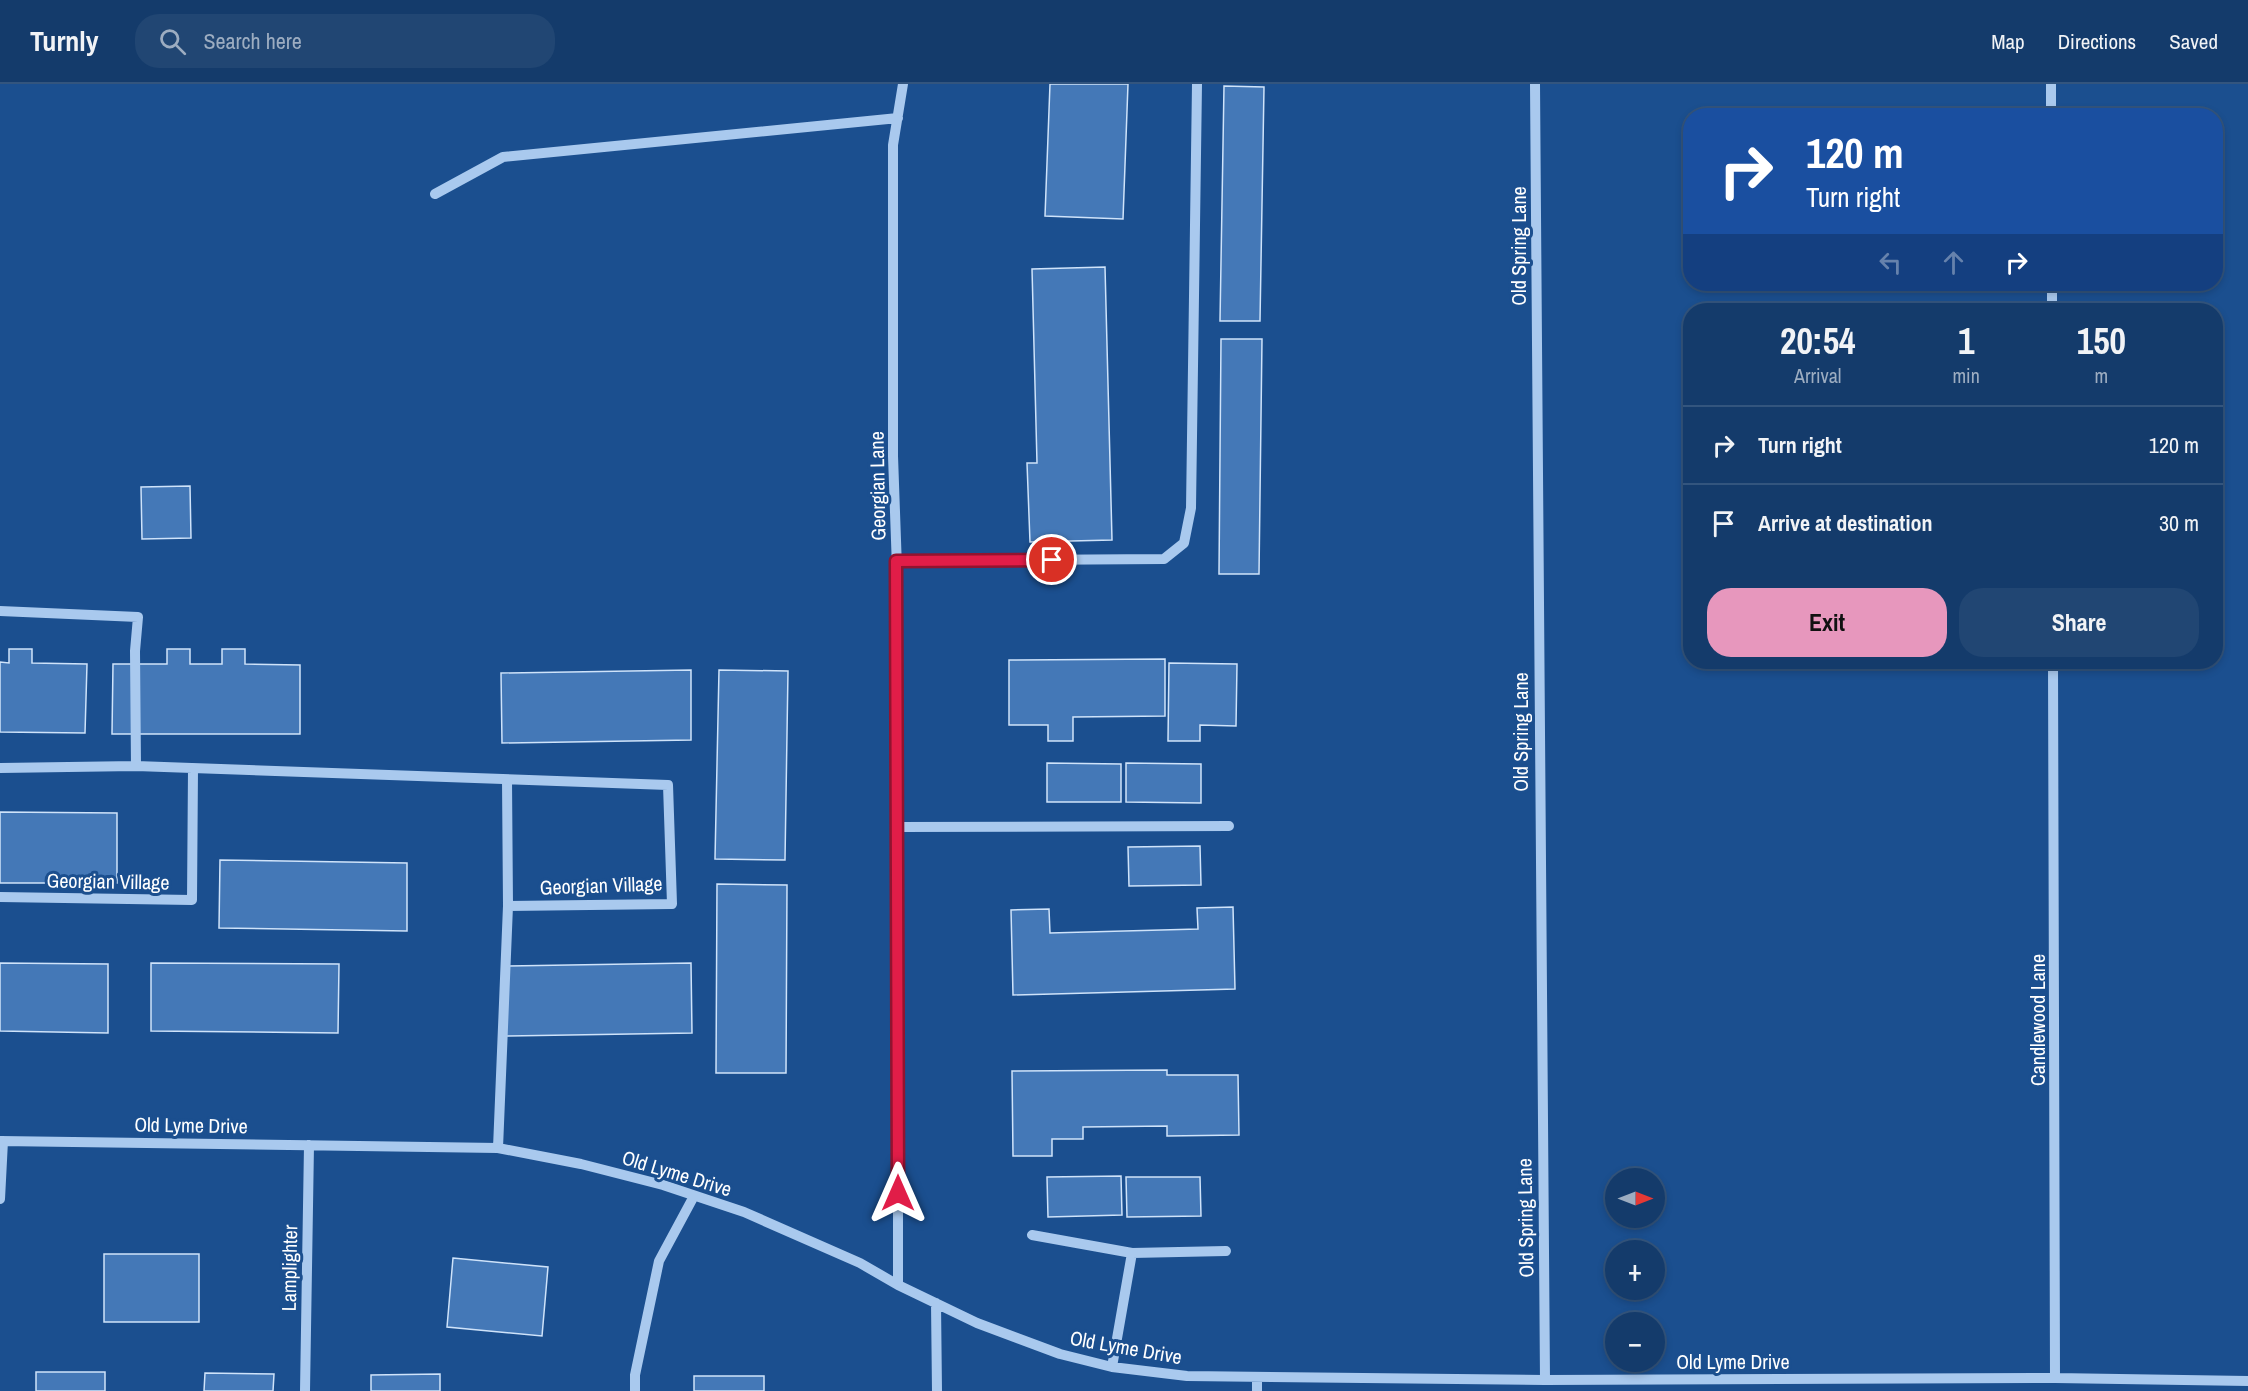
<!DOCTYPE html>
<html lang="en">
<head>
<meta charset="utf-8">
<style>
  :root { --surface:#143b6b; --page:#214673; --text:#f1f3f6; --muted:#9dadc1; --line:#33557e; --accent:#e797bd }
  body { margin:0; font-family:"Archivo Narrow",sans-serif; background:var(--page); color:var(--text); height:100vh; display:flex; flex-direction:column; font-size:22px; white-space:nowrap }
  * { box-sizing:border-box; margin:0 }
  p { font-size:20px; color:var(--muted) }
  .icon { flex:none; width:33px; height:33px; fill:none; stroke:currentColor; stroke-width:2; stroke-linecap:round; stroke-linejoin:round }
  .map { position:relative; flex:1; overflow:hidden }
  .details { position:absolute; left:1683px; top:219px; width:540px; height:366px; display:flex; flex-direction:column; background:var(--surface); border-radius:24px; box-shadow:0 3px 9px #0003,0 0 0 2px var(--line) }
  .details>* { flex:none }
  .hud { position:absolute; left:1683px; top:24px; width:540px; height:183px; border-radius:24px; box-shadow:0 3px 9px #0003,0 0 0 2px var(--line); background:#1a4fa0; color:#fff; overflow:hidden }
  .needle { width:39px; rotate:90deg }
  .controls { position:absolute; left:1605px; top:1084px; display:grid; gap:12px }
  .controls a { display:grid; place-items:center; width:60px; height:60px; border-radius:50%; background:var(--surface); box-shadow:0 3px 9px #0003,0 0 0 2px var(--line); font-size:30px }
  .pin { position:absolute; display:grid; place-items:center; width:51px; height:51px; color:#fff; margin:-26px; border:3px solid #fff; border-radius:50%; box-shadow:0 2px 6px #0007 }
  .me { position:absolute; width:66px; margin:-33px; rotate:0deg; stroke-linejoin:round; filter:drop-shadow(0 0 4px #0008) }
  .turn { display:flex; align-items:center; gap:21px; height:126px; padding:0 24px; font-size:27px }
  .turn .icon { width:78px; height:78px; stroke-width:2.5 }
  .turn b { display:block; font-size:42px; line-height:51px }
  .lanes { display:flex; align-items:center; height:57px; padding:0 24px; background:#0003; justify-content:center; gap:30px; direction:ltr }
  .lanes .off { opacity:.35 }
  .eta { display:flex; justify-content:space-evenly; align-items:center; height:102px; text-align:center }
  .eta b { font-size:36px; font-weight:700; line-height:42px }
  .action { display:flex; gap:12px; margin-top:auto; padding:12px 24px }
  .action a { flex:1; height:69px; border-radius:24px; background:var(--accent); color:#111; font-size:24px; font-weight:700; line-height:69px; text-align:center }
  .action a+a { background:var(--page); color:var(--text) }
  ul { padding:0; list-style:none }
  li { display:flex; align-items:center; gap:18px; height:78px; padding:0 24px; border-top:2px solid var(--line) }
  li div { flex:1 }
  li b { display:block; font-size:22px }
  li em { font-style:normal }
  header { display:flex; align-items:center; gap:36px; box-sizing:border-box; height:84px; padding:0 30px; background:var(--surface); border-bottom:2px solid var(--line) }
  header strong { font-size:28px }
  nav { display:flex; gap:33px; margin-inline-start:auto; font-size:21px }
  .search { width:420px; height:54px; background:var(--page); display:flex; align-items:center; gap:15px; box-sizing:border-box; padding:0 21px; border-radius:24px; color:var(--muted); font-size:22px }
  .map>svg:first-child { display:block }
  .building { fill:#4478b7; stroke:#cfe3fa; stroke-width:1.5 }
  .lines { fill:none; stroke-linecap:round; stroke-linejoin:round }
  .minor { stroke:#a9c9ee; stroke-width:10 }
  .route-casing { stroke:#92132f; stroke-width:15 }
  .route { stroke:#e11d48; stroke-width:10 }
  .labels { text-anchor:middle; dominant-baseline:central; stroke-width:6; stroke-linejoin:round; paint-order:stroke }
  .street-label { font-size:20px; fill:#fff; stroke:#1b4f8f }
</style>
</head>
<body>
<header>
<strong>Turnly</strong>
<div class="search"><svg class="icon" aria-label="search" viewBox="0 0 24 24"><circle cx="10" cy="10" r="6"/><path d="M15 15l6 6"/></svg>Search here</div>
<nav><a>Map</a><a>Directions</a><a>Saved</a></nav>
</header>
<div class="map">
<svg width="2248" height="1307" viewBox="0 0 2248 1307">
  <rect width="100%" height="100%" fill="#1b4f8f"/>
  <path class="building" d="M 1050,0 L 1128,0 L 1123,135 L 1045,132 Z
    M 1224,2 L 1264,3 L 1260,237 L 1220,237 Z
    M 1105,183 L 1112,456 L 1030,458 L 1027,379 L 1037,379 L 1032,185 Z
    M 1221,255 L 1262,255 L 1259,490 L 1219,490 Z
    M 190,402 L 191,454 L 142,455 L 141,403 Z
    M 9,565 L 32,565 L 32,579 L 87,580 L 85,649 L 0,648 L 0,578 L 9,579 Z
    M 167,565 L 190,565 L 190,580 L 222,580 L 222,565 L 245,565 L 245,580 L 300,581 L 300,650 L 112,650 L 113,580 L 167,580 Z
    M 1165,575 L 1165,632 L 1073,633 L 1073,657 L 1048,657 L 1048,641 L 1009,641 L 1009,576 Z
    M 1169,579 L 1237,580 L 1236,642 L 1200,641 L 1200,657 L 1168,657 Z
    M 691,586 L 691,656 L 502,659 L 501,589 Z
    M 719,586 L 788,587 L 785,776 L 715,775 Z
    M 1047,679 L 1121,680 L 1121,718 L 1047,718 Z
    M 1126,679 L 1201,680 L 1201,719 L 1126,718 Z
    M 0,728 L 117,729 L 117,799 L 0,799 Z
    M 1200,762 L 1201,801 L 1129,802 L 1128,763 Z
    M 220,776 L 407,779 L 407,847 L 219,844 Z
    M 717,800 L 787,801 L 786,989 L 716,989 Z
    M 1233,823 L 1235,905 L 1013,911 L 1011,826 L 1049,825 L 1050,849 L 1198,845 L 1197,824 Z
    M 0,879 L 108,880 L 108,949 L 0,947 Z
    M 151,879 L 339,880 L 338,949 L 151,947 Z
    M 691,879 L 692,949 L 504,952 L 502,882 Z
    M 1167,986 L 1167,991 L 1238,991 L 1239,1051 L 1167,1052 L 1167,1042 L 1083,1043 L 1083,1055 L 1052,1055 L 1052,1072 L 1013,1072 L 1012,987 Z
    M 1121,1092 L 1122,1131 L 1048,1133 L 1047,1093 Z
    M 1126,1093 L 1200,1093 L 1201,1132 L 1127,1133 Z
    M 104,1170 L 199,1170 L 199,1238 L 104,1238 Z
    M 453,1174 L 548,1183 L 542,1252 L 447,1243 Z
    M 36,1288 L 105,1288 L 105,1307 L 36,1307 Z
    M 205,1289 L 274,1290 L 273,1307 L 204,1307 Z
    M 440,1290 L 440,1307 L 371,1307 L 371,1291 Z
    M 694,1292 L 764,1292 L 764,1307 L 694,1307 Z"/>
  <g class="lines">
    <path class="minor" d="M 1535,0 L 1545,1296
      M 2051,0 L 2051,32
      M 435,110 L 503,73 L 898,34
      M 2052,200 L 2052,226
      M 896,477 L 1164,475 L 1184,459 L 1191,424 L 1197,0
      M 0,527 L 138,533 L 135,567 L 136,682
      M 2053,578 L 2055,1294
      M 0,684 L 136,682 L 668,701 L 672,820 L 508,822
      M 898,743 L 1229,742
      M 0,813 L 192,816 L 193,685
      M 0,1057 L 498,1064 L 581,1080 L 663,1101 L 744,1128 L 860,1179 L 898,1201 L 977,1239 L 1060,1270 L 1112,1283 L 1187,1292 L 1545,1296 L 2055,1294 L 2248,1297
      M 498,1064 L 508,822 L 507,696
      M 0,1115 L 3,1057
      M 1032,1151 L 1132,1169
      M 898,1201 L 898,512 L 893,372 L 893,61 L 903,0
      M 936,1219 L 937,1307
      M 1112,1283 L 1132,1169 L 1226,1167
      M 305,1307 L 309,1061
      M 635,1307 L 635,1291 L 659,1177 L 694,1112
      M 1257,1307 L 1257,1293"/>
  </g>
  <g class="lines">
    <g class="route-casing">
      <path id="route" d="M 898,1109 L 896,477 L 1052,476"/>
    </g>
    <use href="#route" class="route"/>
  </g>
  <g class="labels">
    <g class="street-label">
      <text transform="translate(1518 162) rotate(-90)">Old Spring Lane</text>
      <text transform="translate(877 402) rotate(-91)">Georgian Lane</text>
      <text transform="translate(1520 648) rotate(-90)">Old Spring Lane</text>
      <text transform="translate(108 797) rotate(1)">Georgian Village</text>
      <text transform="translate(601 801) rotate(-2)">Georgian Village</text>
      <text transform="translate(2037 936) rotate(-90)">Candlewood Lane</text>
      <text transform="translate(191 1041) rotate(1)">Old Lyme Drive</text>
      <text transform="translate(677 1089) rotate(17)">Old Lyme Drive</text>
      <text transform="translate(1525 1134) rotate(-91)">Old Spring Lane</text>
      <text transform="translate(289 1184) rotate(-89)">Lamplighter</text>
      <text transform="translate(1126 1263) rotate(10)">Old Lyme Drive</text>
      <text x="1733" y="1277">Old Lyme Drive</text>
    </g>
  </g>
</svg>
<div class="controls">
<a><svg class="needle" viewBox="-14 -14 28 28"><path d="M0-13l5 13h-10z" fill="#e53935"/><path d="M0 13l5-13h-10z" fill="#9dadc1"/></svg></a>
<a>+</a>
<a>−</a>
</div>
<div class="pin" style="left:1052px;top:476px;background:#d93025"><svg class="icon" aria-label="arrive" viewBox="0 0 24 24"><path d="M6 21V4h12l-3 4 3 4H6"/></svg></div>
<svg class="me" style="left:898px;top:1109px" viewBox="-20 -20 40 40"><path d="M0-17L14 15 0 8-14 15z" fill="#e11d48" stroke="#fff" stroke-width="4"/></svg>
<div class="hud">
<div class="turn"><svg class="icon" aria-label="right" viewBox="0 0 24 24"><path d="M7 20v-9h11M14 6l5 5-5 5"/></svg><div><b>120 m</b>Turn right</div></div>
<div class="lanes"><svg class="icon off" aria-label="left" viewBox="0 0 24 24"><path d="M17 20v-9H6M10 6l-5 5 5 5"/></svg><svg class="icon off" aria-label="ahead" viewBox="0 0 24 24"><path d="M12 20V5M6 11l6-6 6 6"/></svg><svg class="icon" aria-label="right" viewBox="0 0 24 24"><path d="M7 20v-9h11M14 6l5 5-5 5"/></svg></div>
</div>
<section class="details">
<div class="eta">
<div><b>20:54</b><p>Arrival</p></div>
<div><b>1</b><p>min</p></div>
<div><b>150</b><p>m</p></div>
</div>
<ul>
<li><svg class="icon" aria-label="right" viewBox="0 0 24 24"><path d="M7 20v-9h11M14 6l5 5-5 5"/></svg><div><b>Turn right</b></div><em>120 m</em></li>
<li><svg class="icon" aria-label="arrive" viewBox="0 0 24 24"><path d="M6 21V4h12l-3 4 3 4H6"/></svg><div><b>Arrive at destination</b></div><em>30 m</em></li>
</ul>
<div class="action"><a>Exit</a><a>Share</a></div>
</section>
</div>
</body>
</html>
